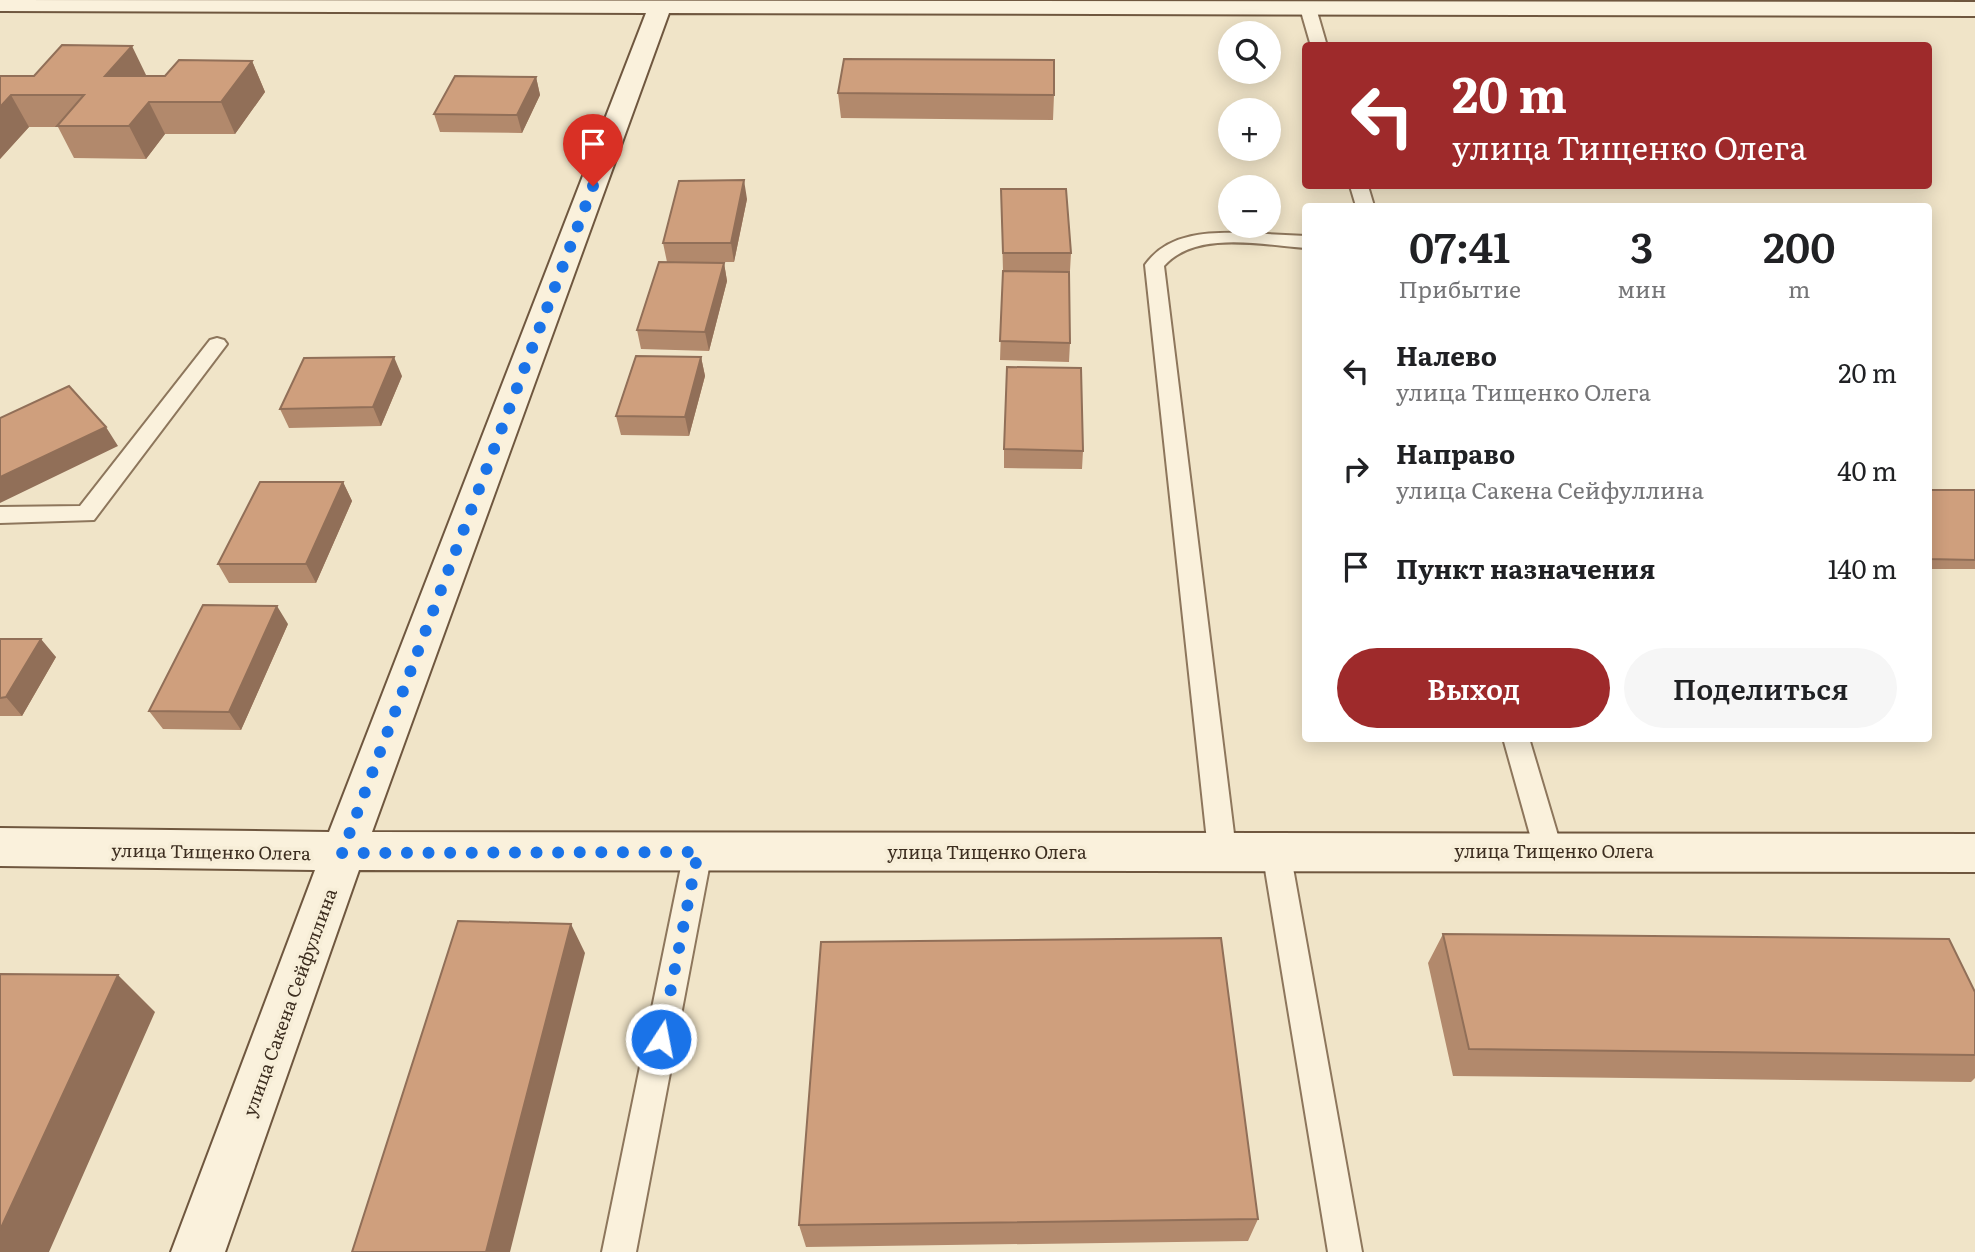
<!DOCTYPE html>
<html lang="ru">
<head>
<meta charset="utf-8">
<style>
  :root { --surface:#fff; --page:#f6f6f6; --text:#202124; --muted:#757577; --accent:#9e2a2b }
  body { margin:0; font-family:Literata,serif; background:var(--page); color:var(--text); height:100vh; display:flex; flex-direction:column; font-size:26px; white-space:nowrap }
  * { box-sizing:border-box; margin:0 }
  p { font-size:23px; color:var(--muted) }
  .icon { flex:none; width:38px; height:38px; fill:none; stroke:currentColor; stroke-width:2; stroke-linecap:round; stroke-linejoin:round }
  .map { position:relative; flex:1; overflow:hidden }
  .panel { position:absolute; left:1302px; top:203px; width:630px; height:539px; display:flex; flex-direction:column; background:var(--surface); border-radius:7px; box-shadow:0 4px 18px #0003 }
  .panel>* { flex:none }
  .top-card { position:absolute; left:1302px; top:42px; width:630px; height:147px; border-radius:7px; box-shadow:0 4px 18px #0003; background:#9e2a2b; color:#fff; overflow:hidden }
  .fabs { position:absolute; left:1218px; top:21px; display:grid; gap:14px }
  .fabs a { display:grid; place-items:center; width:63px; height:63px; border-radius:50%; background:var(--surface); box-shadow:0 4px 18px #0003; font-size:35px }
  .pin { position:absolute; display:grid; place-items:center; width:60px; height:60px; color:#fff; margin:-72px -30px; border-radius:50% 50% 50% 0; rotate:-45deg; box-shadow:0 0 7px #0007 }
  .pin .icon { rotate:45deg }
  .me { position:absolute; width:77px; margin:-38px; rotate:11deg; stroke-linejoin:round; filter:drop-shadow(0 0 5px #0008) }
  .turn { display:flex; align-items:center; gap:24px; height:147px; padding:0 35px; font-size:32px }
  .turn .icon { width:91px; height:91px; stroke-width:2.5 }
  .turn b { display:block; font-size:49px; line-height:60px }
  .eta { display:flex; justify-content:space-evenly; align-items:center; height:119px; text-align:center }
  .eta b { font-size:42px; font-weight:600; line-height:49px }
  .button { display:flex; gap:14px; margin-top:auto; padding:14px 35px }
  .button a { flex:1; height:80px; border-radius:42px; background:var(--accent); color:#fff; font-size:28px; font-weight:600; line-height:80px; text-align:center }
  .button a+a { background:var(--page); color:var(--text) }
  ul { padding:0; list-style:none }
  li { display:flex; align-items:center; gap:21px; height:98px; padding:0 35px }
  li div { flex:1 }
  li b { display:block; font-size:26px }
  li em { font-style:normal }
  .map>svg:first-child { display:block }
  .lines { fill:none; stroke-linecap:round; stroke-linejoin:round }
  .lane-casing { stroke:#8d765c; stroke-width:4 }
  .secondary-casing { stroke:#6f573f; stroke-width:4 }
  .lane { fill:#faf1dc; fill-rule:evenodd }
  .secondary { fill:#faf1dc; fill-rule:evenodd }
  .wall { fill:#b2896c }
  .shaded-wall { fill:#916f58 }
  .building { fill:#cf9f7d; stroke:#916f58; stroke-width:2 }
  .route { stroke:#1a73e8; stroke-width:12; stroke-dasharray:0 21.6 }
  .labels { text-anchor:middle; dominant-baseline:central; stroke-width:7; stroke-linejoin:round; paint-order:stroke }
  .street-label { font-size:18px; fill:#3d2e20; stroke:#f7eed8 }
</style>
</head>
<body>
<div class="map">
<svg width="1975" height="1252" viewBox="0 0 1975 1252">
  <rect width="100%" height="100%" fill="#f0e4c8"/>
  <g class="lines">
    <g class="lane-casing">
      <path id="lane" d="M 1308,3 L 1316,8 L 1327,46 L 1311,46 L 1300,8 Z
        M 1350,186 L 1368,186 L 1374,206 L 1356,206 Z
        M 1246,233 L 1306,236 L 1306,248 C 1262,245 1196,230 1164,266 L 1236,850 L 1232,858 L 1222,862 L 1212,858 L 1208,850 L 1145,265 C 1168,232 1210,232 1246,233 Z
        M 217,338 L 224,340 L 227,344 L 224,348 L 94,520 L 0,523 L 0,507 L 80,506 L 210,340 Z
        M 1503,738 L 1529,738 L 1562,849 L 1558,857 L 1548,861 L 1538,857 L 1534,849 Z
        M 1276,839 L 1286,842 L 1290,851 L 1362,1252 L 1328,1252 L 1262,851 L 1266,842 Z
        M 698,840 L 708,843 L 712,852 L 636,1252 L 602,1252 L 684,852 L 688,843 Z"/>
    </g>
    <g class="secondary-casing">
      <path id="secondary" d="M 0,0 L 1975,2 L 1975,16 L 669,13 L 372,832 L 1975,834 L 1975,872 L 359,870 L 225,1252 L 171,1252 L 315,870 L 0,866 L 0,828 L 329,832 L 646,13 L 0,11 Z"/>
    </g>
    <use href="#lane" class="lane"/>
    <use href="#secondary" class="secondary"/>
  </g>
  <path class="wall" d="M 252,61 L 265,92 L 235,134 L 165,134 L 146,159 L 74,158 L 58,127 L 29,127 L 0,159 L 0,76 L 165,76 Z
    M 536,77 L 540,95 L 522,133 L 440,132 L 434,114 Z
    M 838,93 L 1054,95 L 1053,120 L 841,118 Z
    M 1001,189 L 1071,253 L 1070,271 L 1017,271 L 1070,343 L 1069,362 L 1000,360 L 1003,272 Z
    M 747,199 L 734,262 L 674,262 L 724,263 L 727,281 L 709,351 L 641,349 L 637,330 L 667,262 L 663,243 Z
    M 701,357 L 705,376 L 689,436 L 621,435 L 616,416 Z
    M 402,376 L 381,426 L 289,428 L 280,409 Z
    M 1004,449 L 1083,451 L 1082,469 L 1004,468 Z
    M 343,482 L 352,501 L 316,583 L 229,583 L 218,564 Z
    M 1928,490 L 1975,490 L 1975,569 L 1928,569 Z
    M 288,624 L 241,730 L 163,729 L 149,711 Z
    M 0,639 L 56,657 L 22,716 L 0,716 Z
    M 1443,934 L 1975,992 L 1975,1078 L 1971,1082 L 1453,1076 L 1428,963 Z
    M 1258,1219 L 1248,1241 L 806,1247 L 799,1225 Z"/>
  <path class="shaded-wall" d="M 132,46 L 147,77 L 105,76 Z
    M 252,61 L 265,92 L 235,134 L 221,102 Z
    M 536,77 L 540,95 L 522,133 L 517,115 Z
    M 11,95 L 29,127 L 0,159 L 0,107 Z
    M 149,102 L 165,134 L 146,159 L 129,126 Z
    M 744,180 L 747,199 L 734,262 L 731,243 Z
    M 724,263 L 727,281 L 709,351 L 705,332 Z
    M 394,357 L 402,376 L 381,426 L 373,407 Z
    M 701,357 L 705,376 L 689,436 L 685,417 Z
    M 106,427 L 118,446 L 0,503 L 0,477 Z
    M 343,482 L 352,501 L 316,583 L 306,564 Z
    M 277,606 L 288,624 L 241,730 L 229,712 Z
    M 41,639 L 56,657 L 22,716 L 6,697 Z
    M 571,924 L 585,953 L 510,1252 L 486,1252 Z
    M 118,975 L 155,1012 L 49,1252 L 0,1252 L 0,1230 Z"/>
  <path class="building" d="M 62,45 L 132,46 L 105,76 L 165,76 L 179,60 L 252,61 L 221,102 L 149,102 L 129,126 L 57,126 L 84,95 L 11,95 L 0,107 L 0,76 L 34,76 Z
    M 844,59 L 1054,60 L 1054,95 L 838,93 Z
    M 455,76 L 536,77 L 517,115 L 434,114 Z
    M 744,180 L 731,243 L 663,243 L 679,181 Z
    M 1001,189 L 1066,189 L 1071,253 L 1003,253 Z
    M 659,262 L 724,263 L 705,332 L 637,330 Z
    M 1003,271 L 1069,272 L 1070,343 L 1000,341 Z
    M 636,356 L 701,357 L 685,417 L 616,416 Z
    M 394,357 L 373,407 L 280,409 L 304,358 Z
    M 1007,367 L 1081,368 L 1083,451 L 1004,449 Z
    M 69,386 L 106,427 L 0,477 L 0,418 Z
    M 260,482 L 343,482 L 306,564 L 218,564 Z
    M 1928,490 L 1975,490 L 1975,560 L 1928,559 Z
    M 203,605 L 277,606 L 229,712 L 149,711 Z
    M 0,639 L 41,639 L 6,697 L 0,698 Z
    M 458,921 L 571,924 L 486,1252 L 352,1252 Z
    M 1443,934 L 1949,939 L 1975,992 L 1975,1055 L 1469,1049 Z
    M 1221,938 L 1258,1219 L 799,1225 L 821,942 Z
    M 0,974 L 118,975 L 0,1230 Z"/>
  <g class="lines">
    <path class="route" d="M 593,186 L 342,853 L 698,852 L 661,1039"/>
  </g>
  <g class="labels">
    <g class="street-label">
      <text x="1554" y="850">улица Тищенко Олега</text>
      <text transform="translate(211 851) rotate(1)">улица Тищенко Олега</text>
      <text x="987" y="851">улица Тищенко Олега</text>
      <text transform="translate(289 1002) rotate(-70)">улица Сакена Сейфуллина</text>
    </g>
  </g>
</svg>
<div class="fabs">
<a><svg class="icon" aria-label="search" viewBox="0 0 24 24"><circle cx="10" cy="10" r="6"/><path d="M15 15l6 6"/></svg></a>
<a>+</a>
<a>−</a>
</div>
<div class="pin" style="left:593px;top:186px;background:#d93025"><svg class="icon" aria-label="arrive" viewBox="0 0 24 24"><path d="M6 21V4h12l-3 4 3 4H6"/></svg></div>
<svg class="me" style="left:661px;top:1039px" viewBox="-20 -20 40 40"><circle r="17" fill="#1a73e8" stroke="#fff" stroke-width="3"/><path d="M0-11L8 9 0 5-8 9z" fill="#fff"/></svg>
<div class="top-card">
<div class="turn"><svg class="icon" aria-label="left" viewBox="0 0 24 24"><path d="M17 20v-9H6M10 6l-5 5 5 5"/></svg><div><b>20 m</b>улица Тищенко Олега</div></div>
</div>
<section class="panel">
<div class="eta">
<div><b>07:41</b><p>Прибытие</p></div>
<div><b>3</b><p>мин</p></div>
<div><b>200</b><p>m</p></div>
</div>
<ul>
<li><svg class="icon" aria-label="left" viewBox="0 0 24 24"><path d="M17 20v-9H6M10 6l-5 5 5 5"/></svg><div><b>Налево</b><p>улица Тищенко Олега</p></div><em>20 m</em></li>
<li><svg class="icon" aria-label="right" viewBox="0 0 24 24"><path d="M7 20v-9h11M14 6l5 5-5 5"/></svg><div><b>Направо</b><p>улица Сакена Сейфуллина</p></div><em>40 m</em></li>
<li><svg class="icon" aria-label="arrive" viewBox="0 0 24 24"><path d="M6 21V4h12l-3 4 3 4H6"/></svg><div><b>Пункт назначения</b></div><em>140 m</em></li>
</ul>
<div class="button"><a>Выход</a><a>Поделиться</a></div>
</section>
</div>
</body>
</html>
